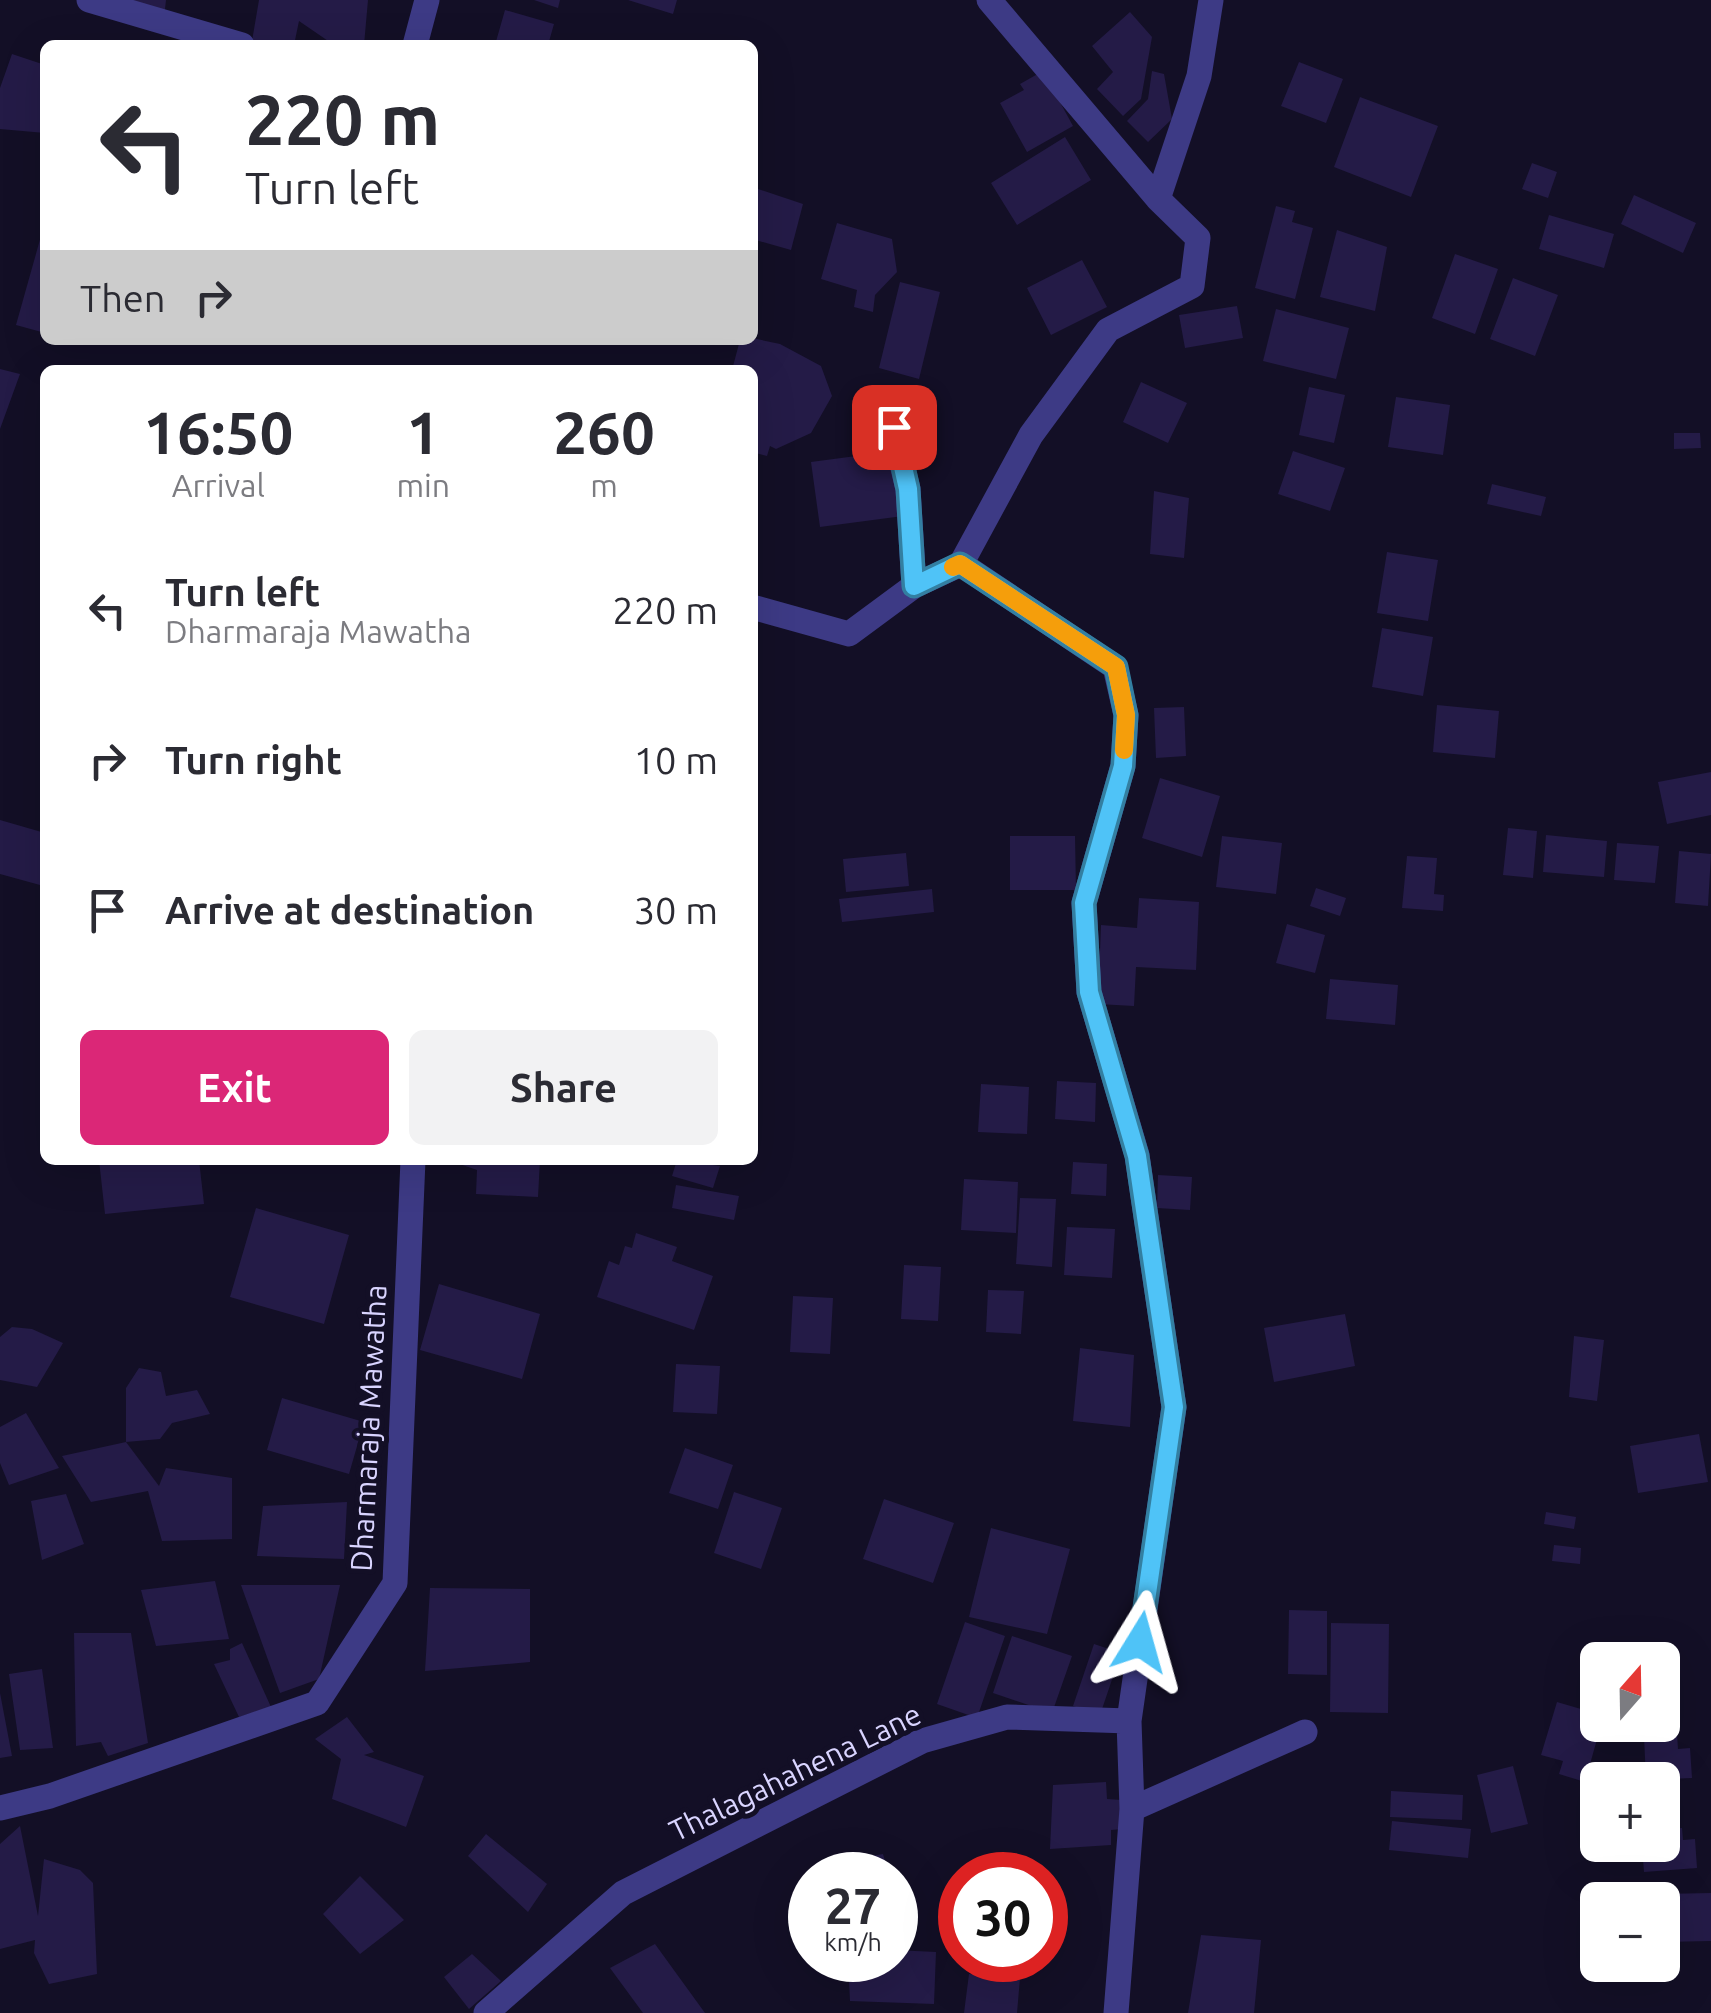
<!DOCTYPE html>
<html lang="en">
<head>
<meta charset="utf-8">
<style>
  :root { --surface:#fff; --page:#f2f2f3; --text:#2b2b33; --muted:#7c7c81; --accent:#db2777 }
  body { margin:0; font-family:Ubuntu,sans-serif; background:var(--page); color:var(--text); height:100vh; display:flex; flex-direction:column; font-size:38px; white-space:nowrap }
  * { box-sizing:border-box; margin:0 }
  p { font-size:32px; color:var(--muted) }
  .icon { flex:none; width:55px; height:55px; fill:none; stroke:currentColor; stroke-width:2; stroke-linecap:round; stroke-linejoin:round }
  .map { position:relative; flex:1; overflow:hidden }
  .drawer { position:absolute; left:40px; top:365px; width:718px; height:800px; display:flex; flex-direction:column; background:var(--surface); border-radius:15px; box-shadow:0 10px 40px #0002 }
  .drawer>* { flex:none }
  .guide { position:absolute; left:40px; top:40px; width:718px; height:305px; border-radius:15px; box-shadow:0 10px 40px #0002; background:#fff; color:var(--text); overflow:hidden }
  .needle { width:65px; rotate:20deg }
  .controls { position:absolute; left:1580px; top:1642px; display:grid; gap:20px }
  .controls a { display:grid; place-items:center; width:100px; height:100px; border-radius:15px; background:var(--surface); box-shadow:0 10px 40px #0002; font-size:50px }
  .speed { position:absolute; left:788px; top:1852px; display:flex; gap:20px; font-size:50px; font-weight:700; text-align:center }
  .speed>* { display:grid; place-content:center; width:130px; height:130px; border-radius:50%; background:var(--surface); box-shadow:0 10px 40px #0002; line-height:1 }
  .speed small { font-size:25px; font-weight:400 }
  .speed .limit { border:15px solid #d22; background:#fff; color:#111 }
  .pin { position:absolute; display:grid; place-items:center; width:85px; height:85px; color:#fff; margin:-42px; border-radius:20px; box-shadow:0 5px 15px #0006 }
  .me { position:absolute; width:110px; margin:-55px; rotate:8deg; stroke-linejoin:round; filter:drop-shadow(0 0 8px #0008) }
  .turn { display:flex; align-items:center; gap:35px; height:210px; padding:0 40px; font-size:45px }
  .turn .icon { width:130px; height:130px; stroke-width:2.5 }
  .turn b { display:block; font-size:70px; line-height:85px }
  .then { display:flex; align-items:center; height:95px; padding:0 40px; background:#0003; gap:20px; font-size:38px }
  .eta { display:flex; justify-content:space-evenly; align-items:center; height:170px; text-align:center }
  .eta b { font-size:60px; font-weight:700; line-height:70px }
  .primary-button { display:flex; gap:20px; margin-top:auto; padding:20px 40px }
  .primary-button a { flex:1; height:115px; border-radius:15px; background:var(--accent); color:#fff; font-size:40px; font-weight:700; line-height:115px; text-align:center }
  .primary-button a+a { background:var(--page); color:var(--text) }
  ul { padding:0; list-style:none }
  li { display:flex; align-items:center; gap:30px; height:150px; padding:0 40px }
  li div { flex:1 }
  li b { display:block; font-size:38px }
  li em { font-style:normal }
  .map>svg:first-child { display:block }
  .building { fill:#241b47 }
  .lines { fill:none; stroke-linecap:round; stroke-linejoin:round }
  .minor { stroke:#3d3a85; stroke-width:25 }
  .route-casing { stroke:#337fa1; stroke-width:25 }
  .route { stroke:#4fc3f7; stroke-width:18 }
  .slow { stroke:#f59e0b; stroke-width:18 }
  .labels { text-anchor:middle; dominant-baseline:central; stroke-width:10; stroke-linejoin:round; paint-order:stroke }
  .street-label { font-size:30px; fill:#d9d4ff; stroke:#130f26 }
</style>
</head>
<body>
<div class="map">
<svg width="1711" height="2013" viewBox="0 0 1711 2013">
  <rect width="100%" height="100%" fill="#130f26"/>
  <path class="building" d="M 104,0 L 166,0 L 164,18 Z
    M 259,0 L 368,0 L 364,45 L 334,45 L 299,21 L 294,45 L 252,41 Z
    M 534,0 L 560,0 L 558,8 Z
    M 628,0 L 677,0 L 673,14 Z
    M 505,10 L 554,24 L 548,45 L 495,45 Z
    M 1130,12 L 1152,37 L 1141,99 L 1123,116 L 1097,89 L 1113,72 L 1092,46 Z
    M 12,54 L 45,65 L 45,133 L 0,129 L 0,88 Z
    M 1299,62 L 1343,79 L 1326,123 L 1281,106 Z
    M 1043,71 L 1073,126 L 1027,152 L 1000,103 L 1024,90 L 1020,84 Z
    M 1152,71 L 1164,74 L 1172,119 L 1148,142 L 1127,121 L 1148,99 Z
    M 1360,97 L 1438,126 L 1411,197 L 1334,167 Z
    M 1065,137 L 1091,180 L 1017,225 L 991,183 Z
    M 1532,163 L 1557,172 L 1548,198 L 1522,189 Z
    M 752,187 L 803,204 L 791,250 L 752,239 Z
    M 1634,195 L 1696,223 L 1683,253 L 1621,224 Z
    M 1276,206 L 1295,211 L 1292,222 L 1313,228 L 1295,299 L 1255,288 Z
    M 1549,215 L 1614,234 L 1604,268 L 1539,249 Z
    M 837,223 L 892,239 L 897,272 L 875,295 L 873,312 L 854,307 L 857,290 L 821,279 Z
    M 1337,230 L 1387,247 L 1375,311 L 1320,297 Z
    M 41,236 L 45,237 L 45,333 L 16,325 Z
    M 1455,254 L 1498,269 L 1475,334 L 1432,318 Z
    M 1082,260 L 1107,307 L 1051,335 L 1027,288 Z
    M 1513,278 L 1558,295 L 1535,356 L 1490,339 Z
    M 900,282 L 940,292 L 919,379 L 879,368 Z
    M 1237,306 L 1243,338 L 1185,348 L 1179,315 Z
    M 1276,309 L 1349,328 L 1336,379 L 1263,361 Z
    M 752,338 L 780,344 L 821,366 L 832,396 L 811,433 L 776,449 L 770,446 L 767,456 L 752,452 L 752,370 L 732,370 L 740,340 Z
    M 0,369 L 20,374 L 0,429 Z
    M 1141,382 L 1187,403 L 1168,443 L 1123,422 Z
    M 1309,387 L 1345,395 L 1334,443 L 1299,435 Z
    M 1396,397 L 1450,405 L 1443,455 L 1388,447 Z
    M 1674,433 L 1700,433 L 1701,448 L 1674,449 Z
    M 894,451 L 903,516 L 820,527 L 811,462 Z
    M 1293,451 L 1345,468 L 1330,511 L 1278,494 Z
    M 1492,484 L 1546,497 L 1541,516 L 1487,504 Z
    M 1154,491 L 1189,498 L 1184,558 L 1150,554 Z
    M 1387,552 L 1438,560 L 1428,621 L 1377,613 Z
    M 1382,628 L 1433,637 L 1423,696 L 1372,687 Z
    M 1437,705 L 1499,711 L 1495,758 L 1433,752 Z
    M 1184,707 L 1186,756 L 1156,758 L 1154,708 Z
    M 1711,772 L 1711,815 L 1667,824 L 1658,782 Z
    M 1160,778 L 1220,796 L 1202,857 L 1142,838 Z
    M 0,820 L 45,833 L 40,885 L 0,874 Z
    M 1508,828 L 1537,831 L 1533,878 L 1503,875 Z
    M 1546,835 L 1607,841 L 1604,877 L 1543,872 Z
    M 1010,836 L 1075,836 L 1076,890 L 1010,890 Z
    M 1222,836 L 1282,843 L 1276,894 L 1216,887 Z
    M 1617,843 L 1659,846 L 1655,883 L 1614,880 Z
    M 1679,851 L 1711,854 L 1708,906 L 1675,903 Z
    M 906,853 L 909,886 L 846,892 L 843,859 Z
    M 1407,856 L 1437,858 L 1434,894 L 1444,895 L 1443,911 L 1402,908 Z
    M 1316,888 L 1346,898 L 1340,916 L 1310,906 Z
    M 932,889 L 934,912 L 842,922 L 839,899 Z
    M 1139,898 L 1199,902 L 1196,970 L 1136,967 L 1134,1006 L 1098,1004 L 1101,925 L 1137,928 Z
    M 1287,924 L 1325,935 L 1315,973 L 1276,963 Z
    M 1330,979 L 1398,985 L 1395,1025 L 1326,1019 Z
    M 1057,1081 L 1096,1083 L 1095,1122 L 1055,1119 Z
    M 981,1084 L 1029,1087 L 1027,1134 L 978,1132 Z
    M 99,1160 L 199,1160 L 204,1204 L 105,1214 Z
    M 448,1160 L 540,1160 L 538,1197 L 476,1194 L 477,1170 Z
    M 677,1160 L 720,1166 L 713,1188 L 672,1176 Z
    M 1073,1162 L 1107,1164 L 1106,1196 L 1071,1194 Z
    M 1158,1175 L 1192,1177 L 1190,1210 L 1157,1208 Z
    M 964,1179 L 1018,1182 L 1016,1233 L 961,1230 Z
    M 676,1185 L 739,1196 L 734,1220 L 672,1208 Z
    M 1020,1198 L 1056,1199 L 1052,1267 L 1016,1264 Z
    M 256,1208 L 349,1235 L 324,1324 L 230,1297 Z
    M 1067,1227 L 1115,1229 L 1112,1278 L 1064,1275 Z
    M 636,1233 L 677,1247 L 672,1261 L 713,1276 L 694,1330 L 597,1297 L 609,1261 L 619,1265 L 625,1246 L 632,1248 Z
    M 904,1265 L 941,1267 L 938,1321 L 901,1319 Z
    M 439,1284 L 540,1314 L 522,1379 L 420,1350 Z
    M 988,1290 L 1024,1291 L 1021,1334 L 986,1332 Z
    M 793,1296 L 833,1298 L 830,1354 L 790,1352 Z
    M 1345,1314 L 1355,1366 L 1274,1382 L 1264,1328 Z
    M 12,1327 L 32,1329 L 63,1343 L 37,1387 L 0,1380 L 0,1337 Z
    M 1574,1336 L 1604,1340 L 1597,1401 L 1569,1397 Z
    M 1080,1348 L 1134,1355 L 1130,1427 L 1073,1421 Z
    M 676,1364 L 720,1366 L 717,1414 L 673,1412 Z
    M 139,1368 L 161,1372 L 166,1396 L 197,1390 L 210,1414 L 172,1423 L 160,1439 L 126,1442 L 159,1486 L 166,1468 L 232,1478 L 232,1539 L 162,1541 L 148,1491 L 91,1502 L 62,1456 L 126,1442 L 126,1388 Z
    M 282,1398 L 364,1422 L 349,1474 L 267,1450 Z
    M 26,1413 L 59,1468 L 9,1485 L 0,1463 L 0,1427 Z
    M 1699,1434 L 1708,1482 L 1638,1493 L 1630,1446 Z
    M 685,1448 L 733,1465 L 718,1509 L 669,1493 Z
    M 734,1492 L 782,1508 L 761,1569 L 714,1553 Z
    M 66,1494 L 84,1544 L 42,1560 L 31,1501 Z
    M 884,1499 L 954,1523 L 933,1583 L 863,1559 Z
    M 347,1502 L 344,1559 L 257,1556 L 263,1506 Z
    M 1546,1512 L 1576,1517 L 1574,1529 L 1544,1524 Z
    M 991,1528 L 1070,1549 L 1047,1634 L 969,1617 Z
    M 1554,1545 L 1581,1548 L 1580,1564 L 1552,1561 Z
    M 215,1581 L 229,1639 L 156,1646 L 141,1590 Z
    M 241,1585 L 340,1585 L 319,1679 L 280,1693 Z
    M 430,1588 L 530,1589 L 530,1662 L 425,1671 Z
    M 1289,1610 L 1327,1611 L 1327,1675 L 1288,1674 Z
    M 965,1622 L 1005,1636 L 977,1718 L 937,1704 Z
    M 1331,1623 L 1389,1624 L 1388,1713 L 1330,1712 Z
    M 74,1633 L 131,1633 L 148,1743 L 108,1756 L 101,1742 L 76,1746 Z
    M 1012,1636 L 1072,1656 L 1052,1713 L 993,1693 Z
    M 242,1643 L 271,1707 L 239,1717 L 214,1664 L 230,1660 L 230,1649 Z
    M 1094,1644 L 1121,1653 L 1100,1715 L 1073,1706 Z
    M 42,1669 L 53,1748 L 20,1750 L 9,1674 Z
    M 0,1693 L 12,1756 L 0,1758 Z
    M 1557,1702 L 1598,1714 L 1598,1725 L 1601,1725 L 1585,1782 L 1559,1774 L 1563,1761 L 1541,1755 Z
    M 347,1717 L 374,1752 L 364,1755 L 424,1776 L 406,1827 L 332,1799 L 341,1759 L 315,1739 Z
    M 1677,1734 L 1678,1749 L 1690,1748 L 1692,1778 L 1646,1780 L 1644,1736 Z
    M 1513,1766 L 1528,1824 L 1491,1833 L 1477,1775 Z
    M 1106,1782 L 1107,1799 L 1122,1800 L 1122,1829 L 1111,1830 L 1111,1845 L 1050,1849 L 1053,1785 Z
    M 1391,1791 L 1463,1795 L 1462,1820 L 1390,1817 Z
    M 1392,1821 L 1471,1829 L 1468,1858 L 1389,1850 Z
    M 20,1826 L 38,1916 L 44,1859 L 80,1870 L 93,1883 L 97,1974 L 49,1984 L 34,1953 L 35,1940 L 0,1949 L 0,1844 Z
    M 1682,1828 L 1683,1840 L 1695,1839 L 1697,1868 L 1644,1872 L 1642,1845 L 1662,1845 L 1662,1829 Z
    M 486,1834 L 547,1884 L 528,1912 L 468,1856 Z
    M 883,1854 L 889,1875 L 833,1875 L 831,1863 Z
    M 360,1876 L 404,1920 L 360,1954 L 323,1914 Z
    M 1711,1893 L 1711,1941 L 1663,1942 L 1661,1894 Z
    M 1201,1935 L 1261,1940 L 1254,2013 L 1188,2013 Z
    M 655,1944 L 705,2013 L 643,2013 L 610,1968 Z
    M 895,1950 L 936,1952 L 934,2004 L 850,2001 L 848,1960 L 895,1960 Z
    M 472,1954 L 501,1981 L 469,2009 L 444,1977 Z
    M 969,1974 L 1020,1978 L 1017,2013 L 964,2013 Z"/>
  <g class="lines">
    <path class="minor" d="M 89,0 L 242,45
      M 989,0 L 1158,199
      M 415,45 L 427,0
      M 893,427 L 908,489 L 914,586
      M 752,607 L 849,634 L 914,586 L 961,564
      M 1129,1721 L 1174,1407 L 1137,1155 L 1089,992 L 1084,903 L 1123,766 L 1126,715 L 1115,667 L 961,564 L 1031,435 L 1108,330 L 1192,286 L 1198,238 L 1158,199 L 1199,76 L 1211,0
      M 0,1808 L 50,1796 L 317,1703 L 395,1583 L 413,1160
      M 1132,1809 L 1305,1732
      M 486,2013 L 623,1893 L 922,1741 L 1007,1717 L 1129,1721 L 1132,1809 L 1116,2013"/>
  </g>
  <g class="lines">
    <g class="route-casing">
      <path id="route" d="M 894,427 L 908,489 L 914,586 L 960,564 L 1116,667 L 1126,715 L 1123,766 L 1084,903 L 1089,992 L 1137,1156 L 1174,1407 L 1140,1642"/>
    </g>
    <use href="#route" class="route"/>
    <path class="slow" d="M 953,567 L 960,564 L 1116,667 L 1126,715 L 1124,750"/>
  </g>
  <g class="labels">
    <g class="street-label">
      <text transform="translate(368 1428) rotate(-87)">Dharmaraja Mawatha</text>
      <text transform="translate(795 1772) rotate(-26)">Thalagahahena Lane</text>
    </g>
  </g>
</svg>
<div class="controls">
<a><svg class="needle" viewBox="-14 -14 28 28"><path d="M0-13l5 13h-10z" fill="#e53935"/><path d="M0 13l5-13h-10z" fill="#7c7c81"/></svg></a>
<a>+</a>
<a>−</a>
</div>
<div class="speed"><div>27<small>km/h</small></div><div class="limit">30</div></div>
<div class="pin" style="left:894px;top:427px;background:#d93025"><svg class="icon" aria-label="arrive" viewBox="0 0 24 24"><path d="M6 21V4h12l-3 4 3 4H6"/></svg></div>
<svg class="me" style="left:1140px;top:1642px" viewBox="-20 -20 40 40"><path d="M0-17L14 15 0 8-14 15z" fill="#4fc3f7" stroke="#fff" stroke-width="4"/></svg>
<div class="guide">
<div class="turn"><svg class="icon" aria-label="left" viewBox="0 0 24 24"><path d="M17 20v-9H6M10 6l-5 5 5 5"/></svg><div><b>220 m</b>Turn left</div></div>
<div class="then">Then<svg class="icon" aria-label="right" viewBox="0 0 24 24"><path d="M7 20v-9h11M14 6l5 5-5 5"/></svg></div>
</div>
<section class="drawer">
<div class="eta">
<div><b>16:50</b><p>Arrival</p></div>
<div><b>1</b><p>min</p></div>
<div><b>260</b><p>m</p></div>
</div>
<ul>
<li><svg class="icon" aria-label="left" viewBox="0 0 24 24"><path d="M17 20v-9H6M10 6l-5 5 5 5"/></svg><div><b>Turn left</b><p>Dharmaraja Mawatha</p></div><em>220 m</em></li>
<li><svg class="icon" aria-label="right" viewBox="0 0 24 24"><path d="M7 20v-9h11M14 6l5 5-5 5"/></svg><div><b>Turn right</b></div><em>10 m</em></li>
<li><svg class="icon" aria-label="arrive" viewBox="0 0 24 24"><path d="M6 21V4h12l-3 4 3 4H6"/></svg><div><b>Arrive at destination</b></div><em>30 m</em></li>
</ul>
<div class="primary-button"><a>Exit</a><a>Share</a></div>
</section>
</div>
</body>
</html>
